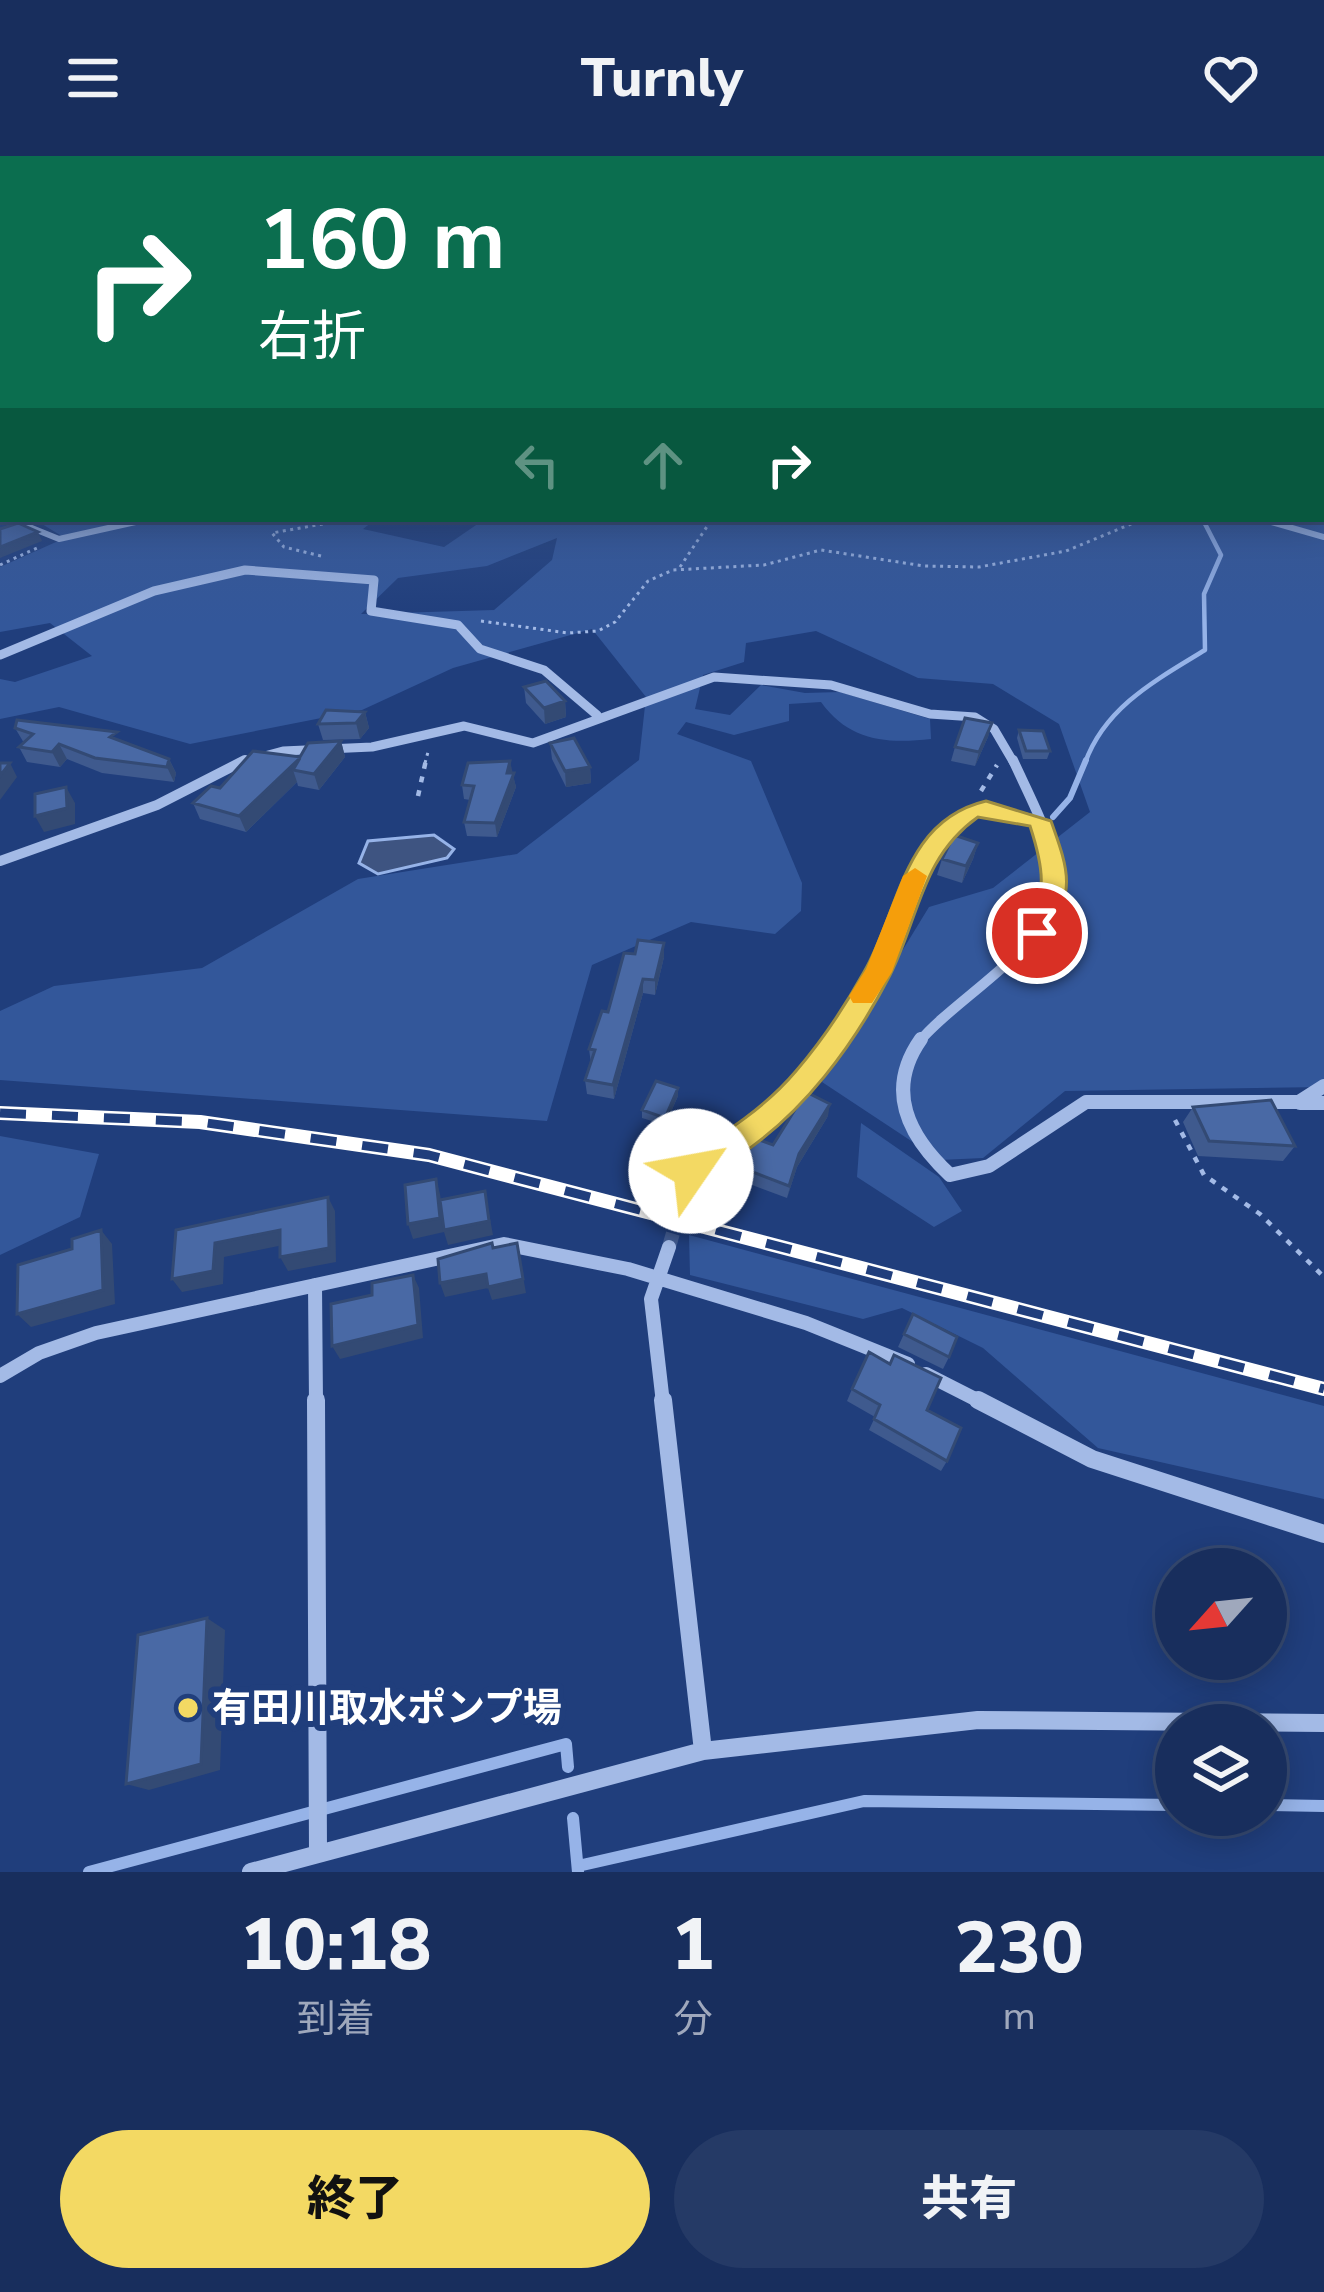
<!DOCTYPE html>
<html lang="ja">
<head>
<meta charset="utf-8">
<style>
  :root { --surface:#182e5d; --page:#253a66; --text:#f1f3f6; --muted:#9fa8bc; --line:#364a72; --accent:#f3d963 }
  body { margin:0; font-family:"Nunito Sans","Noto Sans JP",sans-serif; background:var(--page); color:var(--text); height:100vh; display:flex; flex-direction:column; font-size:45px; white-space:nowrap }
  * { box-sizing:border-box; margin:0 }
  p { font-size:39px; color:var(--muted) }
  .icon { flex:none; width:66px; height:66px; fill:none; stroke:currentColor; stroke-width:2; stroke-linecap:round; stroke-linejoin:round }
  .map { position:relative; height:1716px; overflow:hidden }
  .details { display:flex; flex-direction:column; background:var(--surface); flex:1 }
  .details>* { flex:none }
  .hud { position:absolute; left:0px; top:0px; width:1326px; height:366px; box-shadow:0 6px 30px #0003,0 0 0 3px var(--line); background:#0b6e4f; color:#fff; overflow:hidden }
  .needle { width:78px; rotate:243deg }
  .controls { position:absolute; left:1155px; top:1392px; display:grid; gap:24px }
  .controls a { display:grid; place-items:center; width:132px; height:132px; border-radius:50%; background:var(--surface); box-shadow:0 6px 30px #0003,0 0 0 3px var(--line); font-size:60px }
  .pin { position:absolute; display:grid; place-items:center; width:102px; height:102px; color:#fff; margin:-51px; border:6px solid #fff; border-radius:50%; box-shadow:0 3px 12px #0007 }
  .me { position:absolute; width:132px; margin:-66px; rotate:57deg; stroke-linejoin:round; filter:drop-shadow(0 0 9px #0008) }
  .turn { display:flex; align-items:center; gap:42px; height:252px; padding:0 60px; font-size:54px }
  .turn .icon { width:156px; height:156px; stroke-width:2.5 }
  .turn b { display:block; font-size:84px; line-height:102px }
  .lanes { display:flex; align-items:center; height:114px; padding:0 60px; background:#0003; justify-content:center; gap:60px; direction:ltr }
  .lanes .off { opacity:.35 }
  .eta { display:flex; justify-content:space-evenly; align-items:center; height:204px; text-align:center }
  .eta b { font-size:72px; font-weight:800; line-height:84px }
  .primary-button { display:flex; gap:24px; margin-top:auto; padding:24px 60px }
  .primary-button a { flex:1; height:138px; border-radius:72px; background:var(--accent); color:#111; font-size:48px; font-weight:800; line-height:138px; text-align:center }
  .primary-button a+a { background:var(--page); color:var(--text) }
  header { display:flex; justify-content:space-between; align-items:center; height:156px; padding:0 60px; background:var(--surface); font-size:54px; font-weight:800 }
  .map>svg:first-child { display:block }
  .green { fill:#33579a; fill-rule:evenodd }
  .water { fill:#3e5481; stroke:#96b3e8; stroke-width:3 }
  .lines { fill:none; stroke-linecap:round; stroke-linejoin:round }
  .stream-far2 { stroke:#96b3e8; stroke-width:4.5 }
  .stream-far1 { stroke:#96b3e8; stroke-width:6 }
  .stream { stroke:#96b3e8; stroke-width:12 }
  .minor-tunnel { stroke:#415b90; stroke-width:14; stroke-dasharray:14 8; stroke-linecap:butt }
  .path-far1 { stroke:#a3bae6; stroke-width:3; stroke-dasharray:3 4.5; stroke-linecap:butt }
  .path { stroke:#a3bae6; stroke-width:4.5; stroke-dasharray:6 8; stroke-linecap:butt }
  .minor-far4 { stroke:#a3bae6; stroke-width:6 }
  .minor-far3 { stroke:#a3bae6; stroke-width:9 }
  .minor-far2 { stroke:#a3bae6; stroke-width:10 }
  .minor-far1 { stroke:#a3bae6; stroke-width:14 }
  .minor { stroke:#a3bae6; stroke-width:18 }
  .rail-casing { stroke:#fff; stroke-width:14 }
  .rail { stroke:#203e7c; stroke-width:9; stroke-dasharray:26; stroke-linecap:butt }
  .wall { fill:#3f5a8e }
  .shaded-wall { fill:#334a74 }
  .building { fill:#4969a5; stroke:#334a74; stroke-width:3 }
  .route { fill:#f3d963; stroke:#9e8d40; stroke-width:3 }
  .slow { fill:#f59e0b }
  .poi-dot { fill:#f3d963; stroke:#203e7c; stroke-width:4.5 }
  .labels { text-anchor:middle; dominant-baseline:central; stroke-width:12; stroke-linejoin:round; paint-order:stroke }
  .near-poi-label { font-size:39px; font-weight:bold; fill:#fff; stroke:#203e7c; text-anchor:start }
</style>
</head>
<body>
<header><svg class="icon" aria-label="menu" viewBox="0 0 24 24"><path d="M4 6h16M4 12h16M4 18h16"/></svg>Turnly<svg class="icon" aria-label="heart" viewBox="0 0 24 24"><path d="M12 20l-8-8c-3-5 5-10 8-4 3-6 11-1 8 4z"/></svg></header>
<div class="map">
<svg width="1324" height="1716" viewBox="0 0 1324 1716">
  <rect width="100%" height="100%" fill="#203e7c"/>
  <path class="green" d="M 1324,227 L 1324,931 L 1065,935 L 983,1002 L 940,1004 L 822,926 L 929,751 L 993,732 L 1090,656 L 1059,568 L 993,528 L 918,522 L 816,475 L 746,487 L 744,506 L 703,519 L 695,553 L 730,559 L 761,529 L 805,537 L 840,536 L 930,563 L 931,583 C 886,588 849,585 821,546 L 789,548 L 789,565 L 734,579 L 686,566 L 677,578 L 751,605 L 802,727 L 801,755 L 775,778 L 691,766 L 592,809 L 547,965 L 0,924 L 0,855 L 54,830 L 202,812 L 358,723 L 517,698 L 639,604 L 646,541 L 592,473 L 453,512 L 362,554 L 190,588 L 59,551 L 0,563 L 0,523 L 15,526 L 92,500 L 50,467 L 0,476 L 0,411 L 65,382 L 37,365 L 376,363 L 363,373 L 444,391 L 479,367 L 463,363 L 1323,363 ZM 557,382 L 552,404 L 494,454 L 361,458 L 398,422 L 487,410 Z
    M 861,967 L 939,1021 L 962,1055 L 934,1071 L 857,1021 Z
    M 0,980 L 99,998 L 80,1061 L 0,1099 Z
    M 689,1079 L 1324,1250 L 1324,1343 L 1098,1292 L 983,1192 L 902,1152 L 863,1163 L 690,1119 Z"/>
  <path class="water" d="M 434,679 L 454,693 L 447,702 L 378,718 L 359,707 L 368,685 Z"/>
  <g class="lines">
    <path class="stream-far2" d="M 1085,607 C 1105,551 1156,524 1205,494 L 1204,438 L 1221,399 L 1203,364"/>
    <path class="stream-far1" d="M 1053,661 L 1070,642 L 1086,604"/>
    <path class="stream" d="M 1266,1649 L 1324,1650
      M 573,1662 L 578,1716
      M 578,1710 L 864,1645 L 1176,1649
      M 89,1716 L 566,1588 L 568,1611"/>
    <path class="minor-tunnel" d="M 669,1091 L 691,1015"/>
    <path class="path-far1" d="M 321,400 L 284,391 L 272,377 L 351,363
      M 0,409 L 37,392
      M 680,411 L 712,363
      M 481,465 L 568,477 L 598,475 L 615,466 L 648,425 L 673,414 L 764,409 L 821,394 L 924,410 L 979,411 L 1066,395 L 1143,363
      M 425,607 L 428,596"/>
    <path class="path" d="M 981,635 L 997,609
      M 418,640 L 426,604
      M 1175,964 L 1204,1019 L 1260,1058 L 1324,1121"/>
    <path class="minor-far4" d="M 1261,363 L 1324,381
      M 0,378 L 22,368 L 59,383 L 149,363"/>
    <path class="minor-far3" d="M 0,499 L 154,435 L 245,414 L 374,424 L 371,455 L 458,469 L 480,493 L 544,514 L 597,559
      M 239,607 L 283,595 L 372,591 L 464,570 L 533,587 L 714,521 L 831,529 L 930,558 L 975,561 L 994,573 L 1014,607"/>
    <path class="minor-far2" d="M 0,705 L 157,649 L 245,604
      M 835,886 C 852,862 868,838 880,812 C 908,749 915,680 986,652 L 1040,665
      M 919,886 C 960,836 1071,782 1055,708 C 1047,672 1028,637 1013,604"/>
    <path class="minor-far1" d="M 921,883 C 885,934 908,980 950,1019 L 989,1010 L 1086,946 L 1299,946 L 1324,930
      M 1300,947 L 1324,947
      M 691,1015 L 781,950 L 837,883
      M 315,1129 L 316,1247
      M 926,1218 L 983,1247
      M 0,1220 L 39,1197 L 96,1177 L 504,1088 L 628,1113 L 806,1167 L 908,1208
      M 663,1247 L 651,1143 L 669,1091"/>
    <path class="minor" d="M 316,1244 L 318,1697
      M 663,1244 L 703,1595
      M 978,1244 L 1092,1303 L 1324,1378
      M 251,1716 L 703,1595 L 978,1564 L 1324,1567"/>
    <g class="rail-casing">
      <path id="rail" d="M 0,957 L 200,966 L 429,999 L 1324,1233"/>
    </g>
    <use href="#rail" class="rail"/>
  </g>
  <path class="wall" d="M 524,531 L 565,545 L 566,561 L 545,568 L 526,547 Z
    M 365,556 L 369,572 L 360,583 L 323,584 L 318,568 Z
    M 992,567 L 988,581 L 975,610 L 951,605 L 955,591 Z
    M 15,572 L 121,585 L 169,603 L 176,617 L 174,626 L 102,617 L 67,603 L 60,611 L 27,606 L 19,591 L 24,587 Z
    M 1019,574 L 1050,595 L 1047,603 L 1023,603 L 1017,582 Z
    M 341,585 L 345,601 L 319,634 L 298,630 L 297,626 L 246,676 L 200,663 L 193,647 Z
    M 550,587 L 590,611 L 591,627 L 566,631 L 552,603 Z
    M 512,617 L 516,631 L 497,681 L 467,680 L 464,666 L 470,644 L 464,643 L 462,629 Z
    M 978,687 L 973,703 L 962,727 L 937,719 L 942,703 Z
    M 664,801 L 655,839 L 643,837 L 614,943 L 587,938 L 585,924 L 591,908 L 589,893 L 608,856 Z
    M 678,932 L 678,940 L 665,969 L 642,962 L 642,954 Z
    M 1193,951 L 1295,990 L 1283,1005 L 1198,1000 L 1183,966 Z
    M 828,960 L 797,1011 L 787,1042 L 739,1024 L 740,1011 L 773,989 Z
    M 913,1158 L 949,1201 L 943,1213 L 898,1191 Z
    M 852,1233 L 927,1254 L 947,1305 L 941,1315 L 869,1274 L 875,1261 L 847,1245 Z"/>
  <path class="shaded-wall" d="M 38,376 L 42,385 L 0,402 L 0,391 Z
    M 565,545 L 566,561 L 545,568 L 544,552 Z
    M 365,556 L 369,572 L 360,583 L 356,567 Z
    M 992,567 L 988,581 L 975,610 L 979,596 Z
    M 341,585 L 345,601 L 319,634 L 314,618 Z
    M 59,588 L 67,603 L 60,611 L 52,596 Z
    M 300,602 L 293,614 L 297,626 L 246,676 L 239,660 Z
    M 169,603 L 176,617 L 174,626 L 167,611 Z
    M 510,605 L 516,631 L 497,681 L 495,667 Z
    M 10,607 L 17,621 L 0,644 L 0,620 Z
    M 590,611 L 591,627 L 566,631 L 565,615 Z
    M 66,631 L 75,647 L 75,668 L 44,676 L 35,660 Z
    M 978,687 L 973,703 L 962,727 L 966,710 Z
    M 664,787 L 664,801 L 655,839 L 655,824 Z
    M 643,823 L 643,837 L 614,943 L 613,929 Z
    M 678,932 L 678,940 L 665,969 L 665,962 Z
    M 830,948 L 828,960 L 797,1011 L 787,1042 L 799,998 Z
    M 436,1023 L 440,1038 L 445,1074 L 485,1035 L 493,1079 L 448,1089 L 444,1076 L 413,1083 L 408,1068 Z
    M 328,1041 L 335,1055 L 336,1106 L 288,1115 L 280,1101 Z
    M 101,1074 L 112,1088 L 115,1148 L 31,1171 L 17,1158 Z
    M 280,1074 L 288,1088 L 224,1101 L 223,1128 L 182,1136 L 172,1123 L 215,1087 Z
    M 517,1087 L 526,1137 L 492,1144 L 488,1132 L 445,1141 L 440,1127 Z
    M 413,1119 L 419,1132 L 423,1182 L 340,1203 L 332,1190 Z
    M 207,1462 L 225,1474 L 220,1614 L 149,1634 L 126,1628 Z"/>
  <path class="building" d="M 18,367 L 38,376 L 0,391 L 0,373 Z
    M 546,525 L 565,545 L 544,552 L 524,531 Z
    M 326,554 L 365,556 L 356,567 L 318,568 Z
    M 965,562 L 992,567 L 979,596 L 955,591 Z
    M 17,564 L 117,576 L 110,581 L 169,603 L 167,611 L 95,602 L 59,588 L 52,596 L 19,591 L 33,578 L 15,572 Z
    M 1019,574 L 1043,575 L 1050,595 L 1026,595 Z
    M 574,582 L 590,611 L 565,615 L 550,587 Z
    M 341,585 L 314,618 L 293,614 L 300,602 L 239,660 L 193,647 L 211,630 L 220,632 L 253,595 L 300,601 L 308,587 Z
    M 510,605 L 507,617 L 514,617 L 495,667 L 464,666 L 474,630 L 462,629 L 468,607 Z
    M 0,607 L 10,607 L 0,620 Z
    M 66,631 L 67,652 L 35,660 L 35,638 Z
    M 954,679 L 978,687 L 966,710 L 942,703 Z
    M 638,784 L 664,787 L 655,824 L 643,823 L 613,929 L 585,924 L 595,894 L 589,893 L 602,855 L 608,856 L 624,797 L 635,798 Z
    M 656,925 L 678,932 L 665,962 L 642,954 Z
    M 806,936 L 830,948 L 799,998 L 789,1030 L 740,1011 L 754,982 L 773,989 Z
    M 1271,944 L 1295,990 L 1209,985 L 1193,951 Z
    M 436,1023 L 440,1062 L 408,1068 L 405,1029 Z
    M 485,1035 L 489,1065 L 444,1074 L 440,1044 Z
    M 328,1041 L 329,1092 L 280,1101 L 280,1074 L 215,1087 L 213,1115 L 172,1123 L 176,1074 Z
    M 101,1074 L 103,1134 L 17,1158 L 18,1109 L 72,1093 L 72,1083 Z
    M 492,1087 L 493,1092 L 517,1087 L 523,1123 L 488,1131 L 486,1118 L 440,1127 L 438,1103 Z
    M 413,1119 L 418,1169 L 332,1190 L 331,1148 L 372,1139 L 372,1127 Z
    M 913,1158 L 957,1181 L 949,1201 L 904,1178 Z
    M 869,1196 L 890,1208 L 894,1199 L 941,1222 L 927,1254 L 961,1272 L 947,1305 L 874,1263 L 880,1249 L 852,1233 Z
    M 207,1462 L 201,1608 L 126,1628 L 138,1479 Z"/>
  <linearGradient id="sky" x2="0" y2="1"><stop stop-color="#122244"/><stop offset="0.49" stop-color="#3c588e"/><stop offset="1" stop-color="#3c588e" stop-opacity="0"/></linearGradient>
  <rect width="1324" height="467" fill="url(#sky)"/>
  <path class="route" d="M 986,645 L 1051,665 C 1070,718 1075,734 1046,784 L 1028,784 L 1024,777 C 1048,737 1044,713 1030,670 L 978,661 C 921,701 919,762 890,819 C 854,889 803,958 737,1001 C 719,1012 701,1031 680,1024 L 675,1015 L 680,1005 C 723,978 763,954 796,915 C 821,886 845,850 864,816 C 900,754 902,665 986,645 Z"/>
  <path class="slow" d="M 915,712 L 927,720 L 892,816 L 872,847 L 853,847 L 849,840 L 866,813 L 903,720 Z"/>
  <circle class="poi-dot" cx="188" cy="1552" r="12"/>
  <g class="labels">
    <g class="near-poi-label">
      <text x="212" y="1552">有田川取水ポンプ場</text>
    </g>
  </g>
</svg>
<div class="controls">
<a><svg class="needle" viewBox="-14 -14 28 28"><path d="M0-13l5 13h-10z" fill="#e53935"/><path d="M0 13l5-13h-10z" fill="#9fa8bc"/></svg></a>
<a><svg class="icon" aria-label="layers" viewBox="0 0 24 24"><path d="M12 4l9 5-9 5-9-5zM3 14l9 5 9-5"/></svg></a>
</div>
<div class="pin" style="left:1037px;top:777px;background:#d93025"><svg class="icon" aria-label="arrive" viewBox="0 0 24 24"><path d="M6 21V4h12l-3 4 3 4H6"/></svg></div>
<svg class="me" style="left:691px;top:1015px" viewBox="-20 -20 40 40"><circle r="19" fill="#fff"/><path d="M0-13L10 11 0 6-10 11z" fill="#f3d963"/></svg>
<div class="hud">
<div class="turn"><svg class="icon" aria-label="right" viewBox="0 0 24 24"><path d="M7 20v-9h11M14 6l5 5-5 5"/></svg><div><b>160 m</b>右折</div></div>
<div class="lanes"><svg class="icon off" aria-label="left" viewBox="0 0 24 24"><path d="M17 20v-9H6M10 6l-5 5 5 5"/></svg><svg class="icon off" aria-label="ahead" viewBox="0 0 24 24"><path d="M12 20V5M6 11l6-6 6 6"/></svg><svg class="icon" aria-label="right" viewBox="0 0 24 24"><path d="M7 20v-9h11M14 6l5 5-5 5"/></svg></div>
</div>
</div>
<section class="details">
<div class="eta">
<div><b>10:18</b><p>到着</p></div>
<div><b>1</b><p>分</p></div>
<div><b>230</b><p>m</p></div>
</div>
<div class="primary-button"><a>終了</a><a>共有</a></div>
</section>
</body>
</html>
